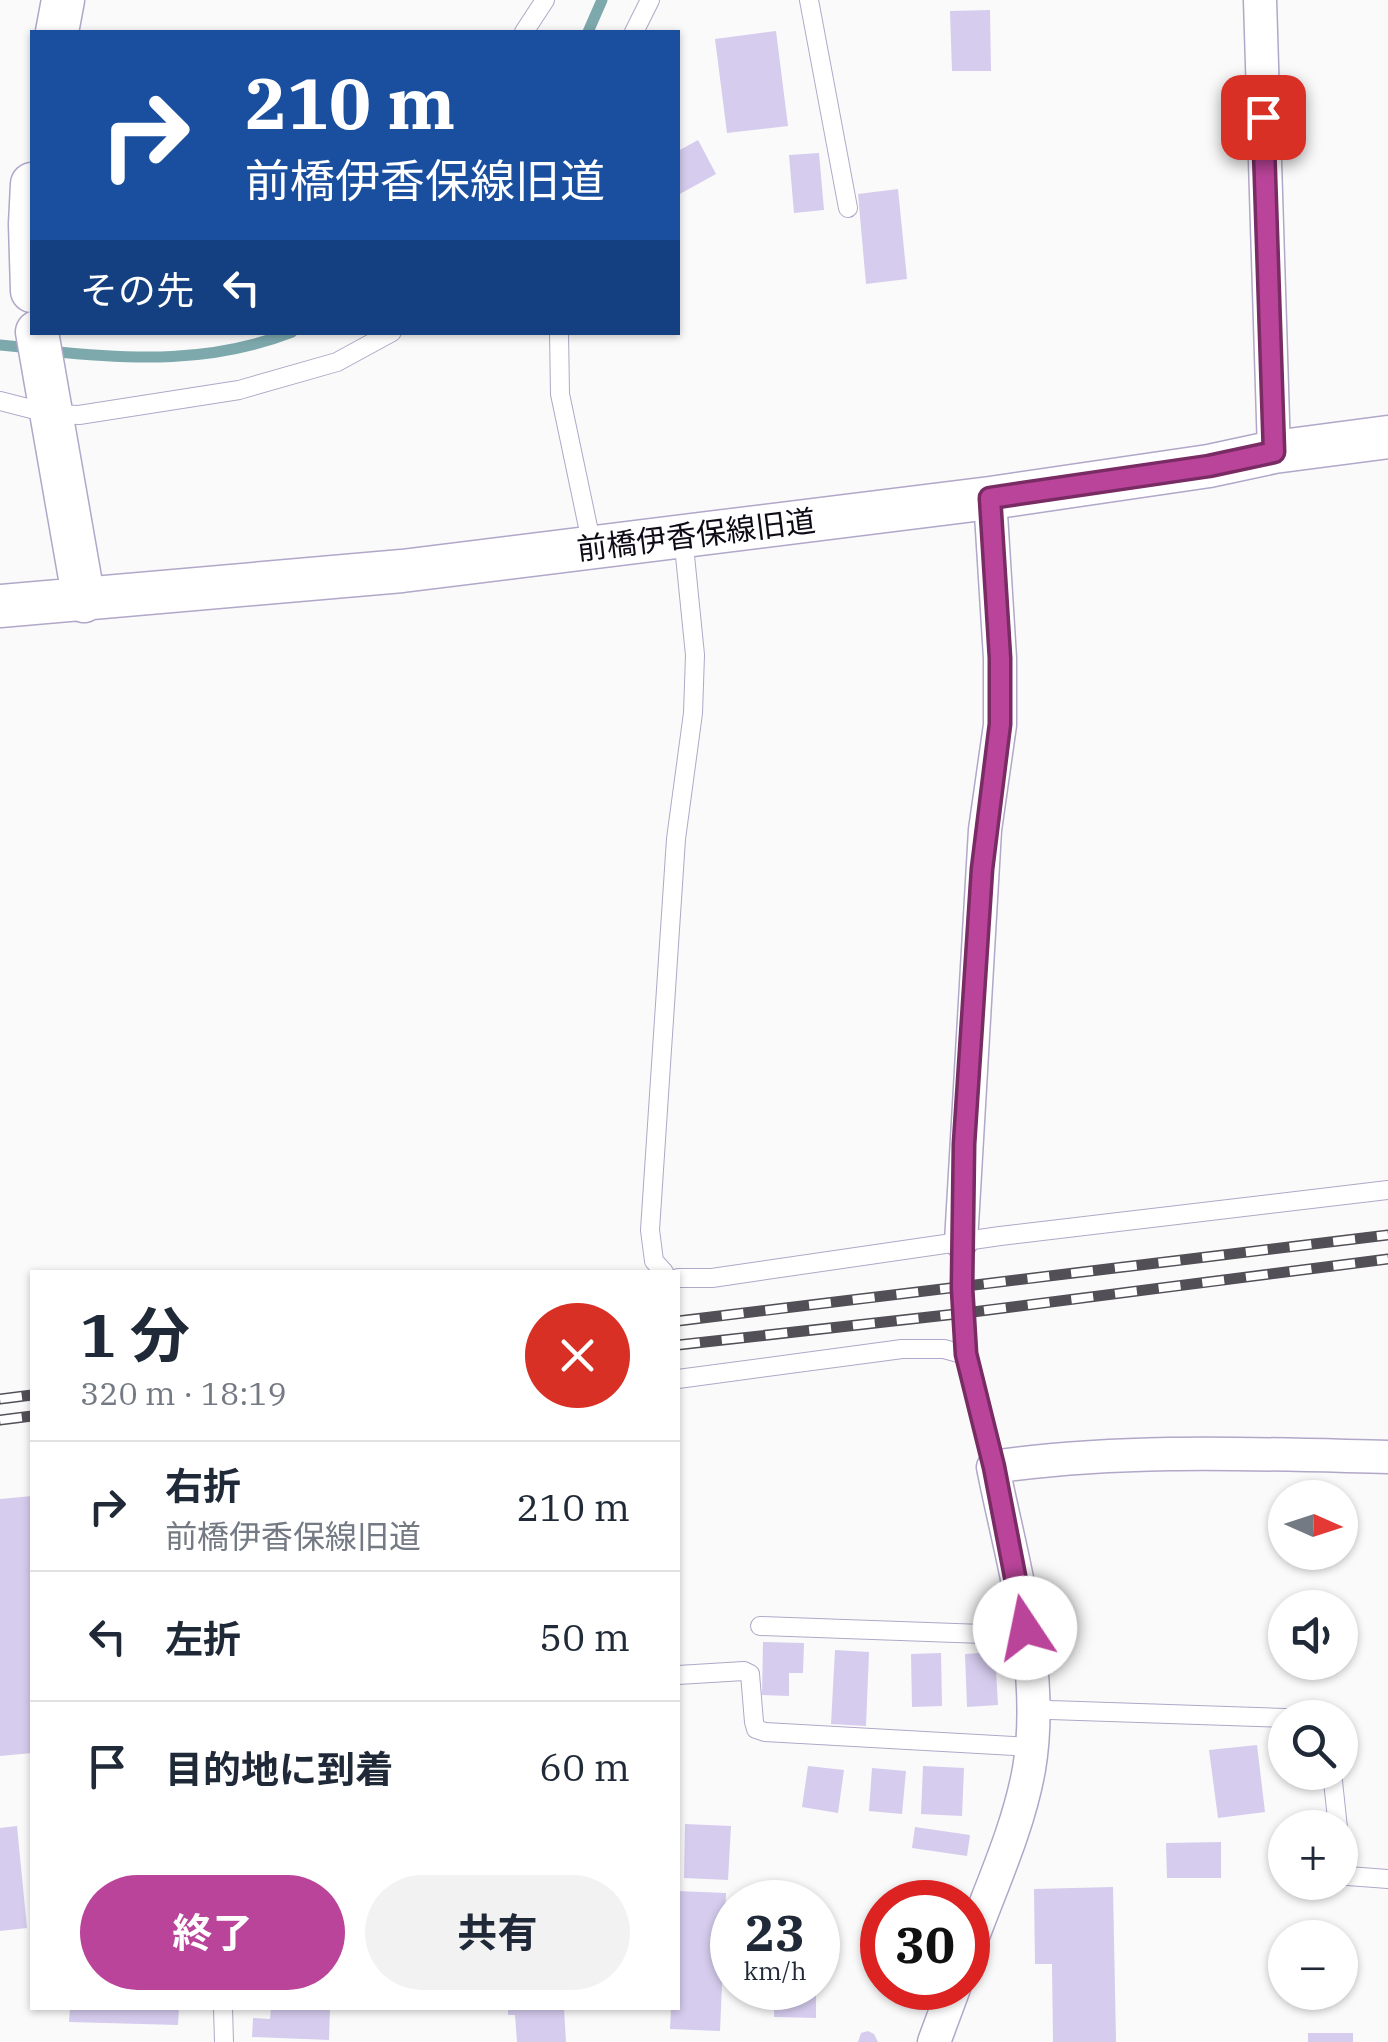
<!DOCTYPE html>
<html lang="ja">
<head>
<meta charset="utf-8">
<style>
  :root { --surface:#fff; --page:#f2f2f3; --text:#1f2937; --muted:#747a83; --line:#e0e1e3; --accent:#ba449a }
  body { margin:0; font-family:"IBM Plex Serif","Noto Sans JP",serif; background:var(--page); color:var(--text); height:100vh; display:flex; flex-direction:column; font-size:38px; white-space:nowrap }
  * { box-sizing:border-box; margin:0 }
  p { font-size:32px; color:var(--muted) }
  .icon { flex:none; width:55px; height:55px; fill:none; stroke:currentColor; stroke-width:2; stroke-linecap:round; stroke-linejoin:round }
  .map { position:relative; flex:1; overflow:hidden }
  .drawer { position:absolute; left:30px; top:1270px; width:650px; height:740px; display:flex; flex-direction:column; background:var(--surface); border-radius:0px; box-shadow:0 2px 8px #0004 }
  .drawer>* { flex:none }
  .guide { position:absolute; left:30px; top:30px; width:650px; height:305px; border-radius:0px; box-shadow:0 2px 8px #0004; background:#1a4fa0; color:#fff; overflow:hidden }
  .needle { width:65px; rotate:93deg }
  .controls { position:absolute; left:1268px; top:1480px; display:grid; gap:20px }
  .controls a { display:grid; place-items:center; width:90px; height:90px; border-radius:50%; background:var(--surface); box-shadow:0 2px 8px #0004; font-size:50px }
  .speed { position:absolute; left:710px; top:1880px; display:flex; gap:20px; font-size:50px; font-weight:700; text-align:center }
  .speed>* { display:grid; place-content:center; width:130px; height:130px; border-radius:50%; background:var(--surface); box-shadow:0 2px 8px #0004; line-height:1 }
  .speed small { font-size:25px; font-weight:400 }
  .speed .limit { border:15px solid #d22; background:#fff; color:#111 }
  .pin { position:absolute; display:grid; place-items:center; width:85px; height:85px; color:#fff; margin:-42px; border-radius:20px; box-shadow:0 5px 15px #0006 }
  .me { position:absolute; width:110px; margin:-55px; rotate:349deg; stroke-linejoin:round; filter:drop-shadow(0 0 8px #0008) }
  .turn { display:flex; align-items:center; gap:35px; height:210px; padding:0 50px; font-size:45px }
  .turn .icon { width:130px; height:130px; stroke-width:2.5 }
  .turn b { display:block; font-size:70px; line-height:85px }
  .then { display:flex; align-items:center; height:95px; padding:0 50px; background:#0003; gap:20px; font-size:38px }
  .round { display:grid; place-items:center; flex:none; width:105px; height:105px; border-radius:52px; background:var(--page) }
  .head { display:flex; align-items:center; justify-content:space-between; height:170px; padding:0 50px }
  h1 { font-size:60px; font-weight:700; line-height:75px }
  .primary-button { display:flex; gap:20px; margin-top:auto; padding:20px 50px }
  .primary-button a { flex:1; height:115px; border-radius:60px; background:var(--accent); color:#fff; font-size:40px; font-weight:700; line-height:115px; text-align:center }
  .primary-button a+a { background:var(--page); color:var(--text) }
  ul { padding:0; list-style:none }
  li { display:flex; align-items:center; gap:30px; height:130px; padding:0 50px; border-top:2px solid var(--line) }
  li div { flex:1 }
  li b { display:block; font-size:38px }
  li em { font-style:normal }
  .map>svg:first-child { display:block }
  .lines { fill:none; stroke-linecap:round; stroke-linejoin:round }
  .stream { stroke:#7da8ac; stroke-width:11 }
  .building { fill:#d6ccee }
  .service-casing { stroke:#b1a7c8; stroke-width:20 }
  .minor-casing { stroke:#b1a7c8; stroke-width:35 }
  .tertiary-casing { stroke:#b1a7c8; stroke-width:45 }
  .service { stroke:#fff; stroke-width:18 }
  .minor { stroke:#fff; stroke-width:32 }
  .tertiary { stroke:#fff; stroke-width:42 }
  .rail-casing { stroke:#524f57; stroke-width:11 }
  .rail { stroke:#fff; stroke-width:8; stroke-dasharray:22; stroke-linecap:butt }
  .route-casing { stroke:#792c64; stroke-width:25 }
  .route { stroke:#ba449a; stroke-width:18 }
  .labels { text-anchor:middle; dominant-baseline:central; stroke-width:10; stroke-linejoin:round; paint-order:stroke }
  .street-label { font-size:30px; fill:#0e0a16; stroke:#fff }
</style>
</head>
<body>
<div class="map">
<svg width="1388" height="2042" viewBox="0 0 1388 2042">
  <rect width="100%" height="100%" fill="#fafafa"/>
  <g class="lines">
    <path class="stream" d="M 588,32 L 602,0
      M 0,345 L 31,348
      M 50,351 C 133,360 212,363 292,332"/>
  </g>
  <path class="building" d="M 990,10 L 991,71 L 952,71 L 950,11 Z
    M 776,31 L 788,126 L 727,133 L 715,39 Z
    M 698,140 L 716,174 L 678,195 L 678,151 Z
    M 819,153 L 824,210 L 794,213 L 789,155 Z
    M 898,189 L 907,279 L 866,284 L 858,194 Z
    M 32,1496 L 32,1753 L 0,1756 L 0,1499 Z
    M 763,1642 L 804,1643 L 803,1673 L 789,1673 L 789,1696 L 762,1695 Z
    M 835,1650 L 869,1652 L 866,1726 L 831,1724 Z
    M 995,1652 L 998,1705 L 967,1707 L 965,1654 Z
    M 941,1653 L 942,1706 L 912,1707 L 911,1654 Z
    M 1257,1745 L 1265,1812 L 1218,1818 L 1209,1750 Z
    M 808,1766 L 844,1770 L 838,1813 L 802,1807 Z
    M 923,1766 L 964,1768 L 962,1816 L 921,1814 Z
    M 872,1768 L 906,1771 L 902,1814 L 869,1811 Z
    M 685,1824 L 731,1826 L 728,1880 L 684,1878 Z
    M 17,1826 L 27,1928 L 0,1931 L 0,1828 Z
    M 915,1827 L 970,1835 L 967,1856 L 912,1848 Z
    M 1221,1842 L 1221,1878 L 1167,1878 L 1166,1843 Z
    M 1113,1887 L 1116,2042 L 1053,2042 L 1052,1964 L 1035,1964 L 1034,1889 Z
    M 678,1891 L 726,1893 L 720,2031 L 670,2029 L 671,2008 L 678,2008 Z
    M 774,1988 L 816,1988 L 816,2018 L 774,2017 Z
    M 70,2008 L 179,2008 L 178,2025 L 69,2022 Z
    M 271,2008 L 330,2008 L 329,2040 L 252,2037 L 253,2018 L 270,2019 Z
    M 508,2008 L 564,2008 L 566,2042 L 517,2042 L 515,2015 L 508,2015 Z
    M 868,2031 L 874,2034 L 878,2042 L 858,2042 L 861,2033 Z
    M 1308,2033 L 1353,2033 L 1353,2042 L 1308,2042 Z"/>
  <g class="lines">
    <g class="service-casing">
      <path id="service" d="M 809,0 L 848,208
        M 524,32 L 545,0
        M 634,32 L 650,0
        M 559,332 L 560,394 L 592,546
        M 0,401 L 51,414 L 79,415 L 239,390 L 337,362 L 392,332
        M 961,1242 L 966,1355 L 993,1467
        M 664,1272 L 654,1261 L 650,1230 L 676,839 L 693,713 L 695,655 L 683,536
        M 678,1278 L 712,1278 L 1000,1236 L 1388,1190
        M 678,1379 L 902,1349 L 944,1349 L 966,1355
        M 760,1626 L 983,1634 L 1025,1629
        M 678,1675 L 744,1671 L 750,1674 L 754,1722 L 756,1729 L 765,1732 L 1032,1747
        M 1034,1706 L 1050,1710 L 1285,1718
        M 1332,1772 L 1338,1828
        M 1340,1842 L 1344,1872 L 1348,1876 L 1388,1879
        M 223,2008 L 224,2042"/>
    </g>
    <g class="minor-casing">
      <path id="minor" d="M 1260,0 L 1274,452
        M 961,1242 L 985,830 L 1000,725 L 1000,658 L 990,498
        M 968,1950 C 989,1891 1018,1831 1029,1769 C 1046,1669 1012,1564 993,1467 C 1124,1448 1257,1454 1388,1457
        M 934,2042 L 954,1988"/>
    </g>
    <g class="tertiary-casing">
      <path id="tertiary" d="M 57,32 L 63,0
        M 32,184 L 30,224 L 32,291
        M 37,332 L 84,601
        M 0,606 L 402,571 L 990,498 L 1209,466 L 1274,452 L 1388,437"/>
    </g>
    <use href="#service" class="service"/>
    <use href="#minor" class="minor"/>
    <use href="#tertiary" class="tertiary"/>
    <g class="rail-casing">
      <path id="rail" d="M 678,1321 L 1388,1235
        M 678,1345 L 965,1313 L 1388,1259
        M 0,1399 L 32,1395
        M 0,1420 L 32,1416"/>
    </g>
    <use href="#rail" class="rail"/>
  </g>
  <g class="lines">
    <g class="route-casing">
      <path id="route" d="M 1025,1628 L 994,1467 L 966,1354 L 962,1288 L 964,1144 L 982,869 L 1000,724 L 1000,658 L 990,498 L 1209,466 L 1274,452 L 1263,117"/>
    </g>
    <use href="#route" class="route"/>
  </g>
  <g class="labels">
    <g class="street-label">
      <text transform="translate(696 534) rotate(-7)">前橋伊香保線旧道</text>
    </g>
  </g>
</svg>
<div class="controls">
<a><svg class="needle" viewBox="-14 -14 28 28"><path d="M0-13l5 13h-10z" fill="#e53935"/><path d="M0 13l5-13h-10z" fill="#747a83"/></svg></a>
<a><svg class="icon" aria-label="sound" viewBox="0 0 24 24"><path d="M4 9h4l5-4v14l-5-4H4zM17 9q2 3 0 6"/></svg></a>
<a><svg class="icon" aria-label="search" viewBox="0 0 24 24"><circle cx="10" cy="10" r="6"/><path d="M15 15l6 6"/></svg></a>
<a>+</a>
<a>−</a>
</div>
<div class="speed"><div>23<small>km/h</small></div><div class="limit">30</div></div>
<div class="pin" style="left:1263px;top:117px;background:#d93025"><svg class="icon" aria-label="arrive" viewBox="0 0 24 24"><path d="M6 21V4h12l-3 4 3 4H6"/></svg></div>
<svg class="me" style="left:1025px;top:1628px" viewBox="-20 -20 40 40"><circle r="19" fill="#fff"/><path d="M0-13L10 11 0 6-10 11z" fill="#ba449a"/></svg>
<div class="guide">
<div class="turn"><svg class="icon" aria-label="right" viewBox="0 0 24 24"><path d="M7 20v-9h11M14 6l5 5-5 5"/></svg><div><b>210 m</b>前橋伊香保線旧道</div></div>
<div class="then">その先<svg class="icon" aria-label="left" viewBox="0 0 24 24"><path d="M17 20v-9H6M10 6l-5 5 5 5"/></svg></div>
</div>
<section class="drawer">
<div class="head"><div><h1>1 分</h1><p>320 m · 18:19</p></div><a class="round" style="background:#d93025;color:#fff"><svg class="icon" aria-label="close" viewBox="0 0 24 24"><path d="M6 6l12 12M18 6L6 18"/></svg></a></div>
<ul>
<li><svg class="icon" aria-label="right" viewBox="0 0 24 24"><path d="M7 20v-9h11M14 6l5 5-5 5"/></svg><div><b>右折</b><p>前橋伊香保線旧道</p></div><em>210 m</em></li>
<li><svg class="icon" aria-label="left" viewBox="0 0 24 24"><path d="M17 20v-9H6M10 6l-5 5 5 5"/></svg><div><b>左折</b></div><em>50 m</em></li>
<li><svg class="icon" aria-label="arrive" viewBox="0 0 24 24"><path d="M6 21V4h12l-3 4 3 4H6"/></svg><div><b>目的地に到着</b></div><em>60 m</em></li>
</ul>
<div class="primary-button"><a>終了</a><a>共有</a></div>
</section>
</div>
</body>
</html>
